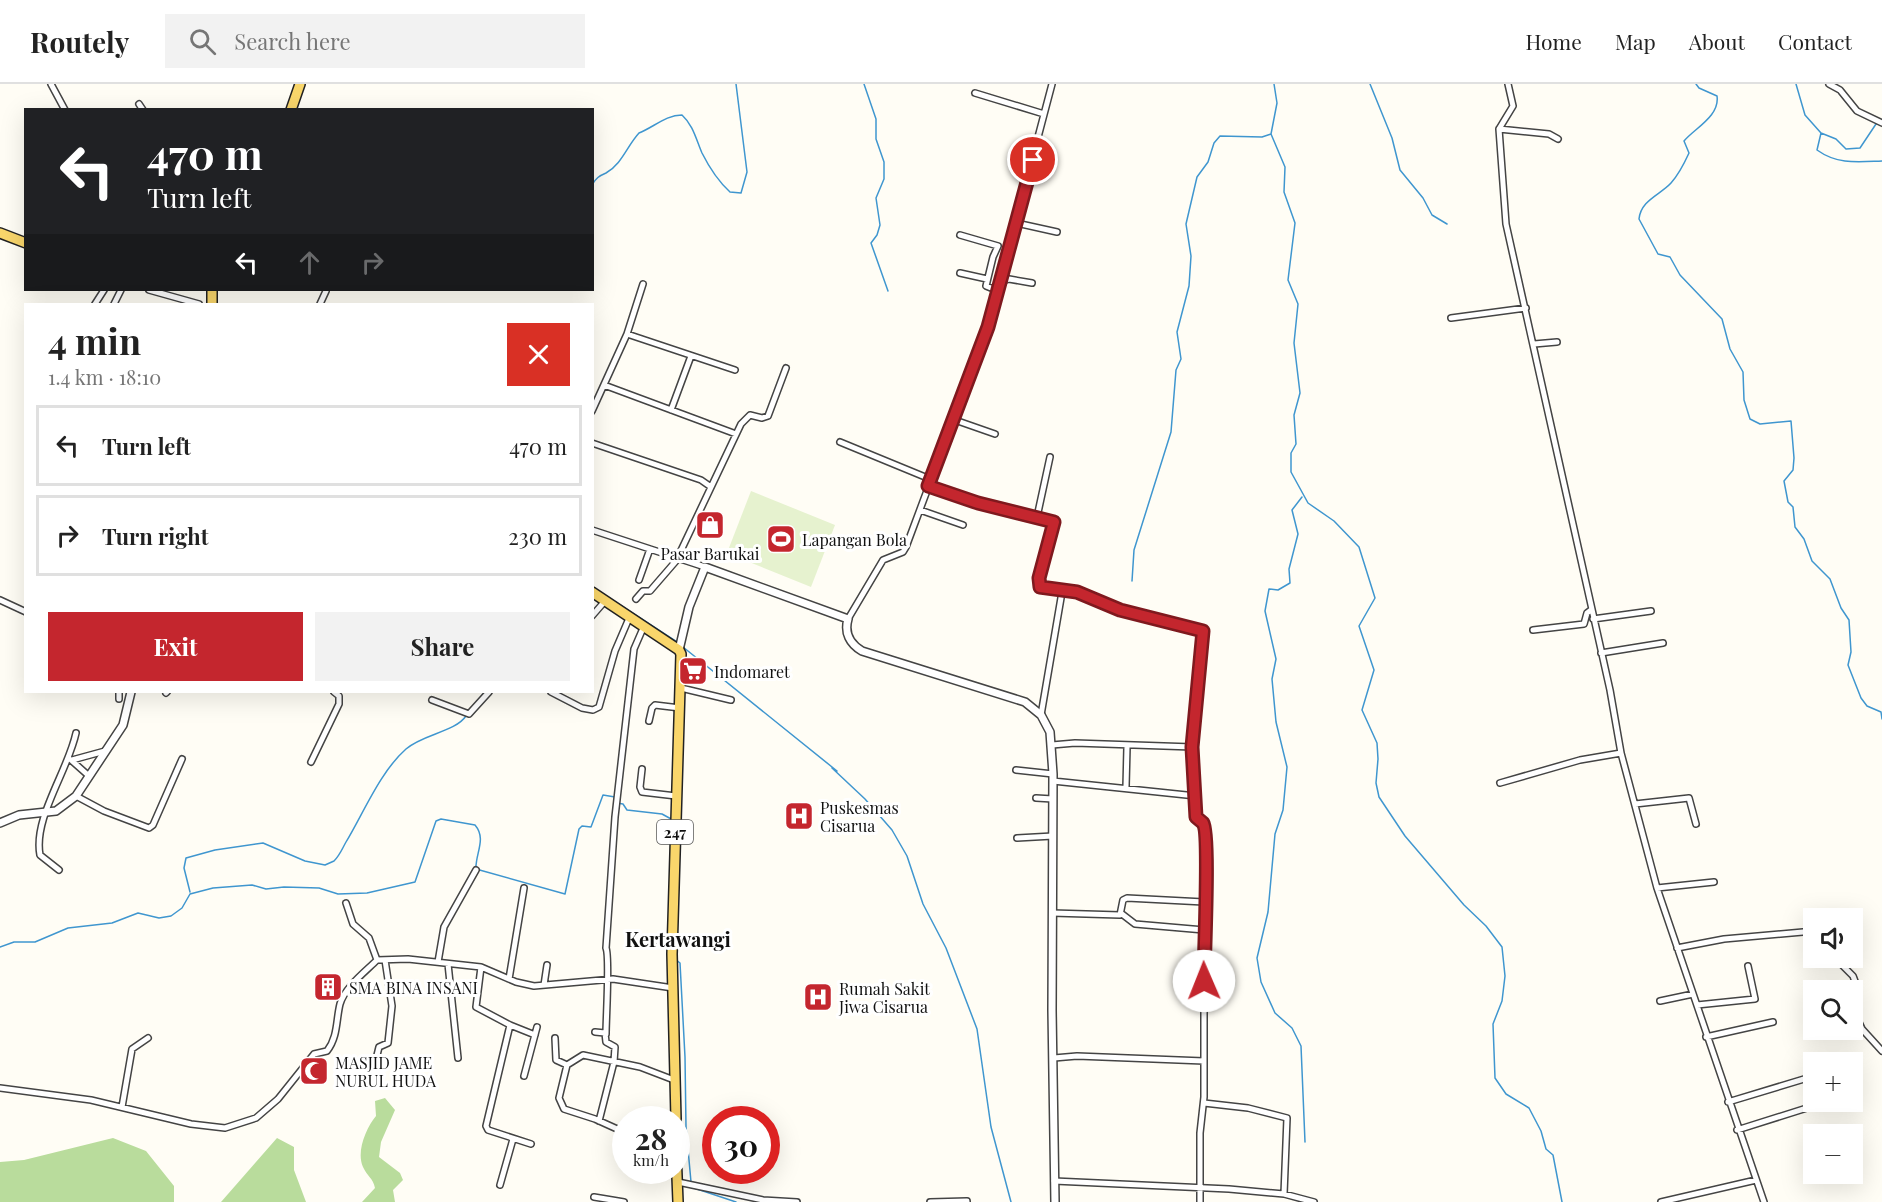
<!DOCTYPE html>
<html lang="en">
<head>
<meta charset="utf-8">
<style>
  :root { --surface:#fff; --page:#f2f2f2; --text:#222; --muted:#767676; --line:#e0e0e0; --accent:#c4262e }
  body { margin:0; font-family:"Playfair Display",serif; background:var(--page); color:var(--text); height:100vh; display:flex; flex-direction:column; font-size:22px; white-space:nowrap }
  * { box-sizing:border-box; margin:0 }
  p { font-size:20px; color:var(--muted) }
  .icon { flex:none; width:33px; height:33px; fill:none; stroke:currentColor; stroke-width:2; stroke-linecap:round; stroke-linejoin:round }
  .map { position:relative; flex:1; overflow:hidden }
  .sheet { position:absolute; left:24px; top:219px; width:570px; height:390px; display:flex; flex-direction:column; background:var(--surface); border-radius:0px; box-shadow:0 6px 24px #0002 }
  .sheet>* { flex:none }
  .hud { position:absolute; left:24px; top:24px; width:570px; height:183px; border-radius:0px; box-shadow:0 6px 24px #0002; background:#202124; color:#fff; overflow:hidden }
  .fabs { position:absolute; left:1803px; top:824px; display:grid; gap:12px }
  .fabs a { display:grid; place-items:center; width:60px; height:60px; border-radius:0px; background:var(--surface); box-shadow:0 6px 24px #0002; font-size:30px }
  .speed { position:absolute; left:612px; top:1022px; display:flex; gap:12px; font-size:30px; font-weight:700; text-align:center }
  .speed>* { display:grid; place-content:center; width:78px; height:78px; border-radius:50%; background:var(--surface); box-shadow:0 6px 24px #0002; line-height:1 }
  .speed small { font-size:15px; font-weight:400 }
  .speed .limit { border:9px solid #d22; background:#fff; color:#111 }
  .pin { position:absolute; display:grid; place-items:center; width:51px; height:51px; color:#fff; margin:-26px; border:3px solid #fff; border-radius:50%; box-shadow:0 2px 6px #0007 }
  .me { position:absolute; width:66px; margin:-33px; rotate:359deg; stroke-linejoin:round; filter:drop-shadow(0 0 4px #0008) }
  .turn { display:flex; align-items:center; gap:21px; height:126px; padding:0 24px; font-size:27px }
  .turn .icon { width:78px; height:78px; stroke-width:2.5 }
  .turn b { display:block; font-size:42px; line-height:51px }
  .lanes { display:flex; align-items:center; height:57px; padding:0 24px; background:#0003; justify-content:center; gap:30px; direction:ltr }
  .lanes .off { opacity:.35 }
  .round { display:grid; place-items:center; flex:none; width:63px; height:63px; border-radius:0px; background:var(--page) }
  .summary { display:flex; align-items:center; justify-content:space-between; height:102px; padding:0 24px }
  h1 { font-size:36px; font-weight:700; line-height:45px }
  .cta { display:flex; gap:12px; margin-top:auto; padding:12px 24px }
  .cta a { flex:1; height:69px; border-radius:0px; background:var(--accent); color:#fff; font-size:24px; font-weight:700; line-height:69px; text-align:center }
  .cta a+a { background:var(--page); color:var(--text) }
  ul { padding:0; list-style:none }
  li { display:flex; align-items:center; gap:18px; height:81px; margin:0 12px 9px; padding:0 12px; border:3px solid var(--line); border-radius:0px }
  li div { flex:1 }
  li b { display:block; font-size:22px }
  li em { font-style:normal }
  header { display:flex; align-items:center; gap:36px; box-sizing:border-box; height:84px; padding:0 30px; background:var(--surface); border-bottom:2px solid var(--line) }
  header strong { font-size:28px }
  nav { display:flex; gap:33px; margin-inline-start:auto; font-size:21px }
  .search { width:420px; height:54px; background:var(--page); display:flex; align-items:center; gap:15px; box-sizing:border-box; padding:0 21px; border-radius:0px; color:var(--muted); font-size:22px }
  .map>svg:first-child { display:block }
  .forest { fill:#b9dc9c }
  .pitch { fill:#e6f2cf }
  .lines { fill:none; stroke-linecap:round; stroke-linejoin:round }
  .stream { stroke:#3f96cf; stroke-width:1.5 }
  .minor-casing { stroke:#444; stroke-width:8 }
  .tertiary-casing { stroke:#444; stroke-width:10 }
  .primary-casing { stroke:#222; stroke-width:12 }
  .minor { stroke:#fff; stroke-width:5 }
  .tertiary { stroke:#fff; stroke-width:7 }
  .primary { stroke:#f9d66b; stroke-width:9 }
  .route-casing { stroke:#7f191e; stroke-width:15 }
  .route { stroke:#c4262e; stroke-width:10 }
  .labels { text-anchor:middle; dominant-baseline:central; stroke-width:6; stroke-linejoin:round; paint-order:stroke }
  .shield { fill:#fff; stroke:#585858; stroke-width:1.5 }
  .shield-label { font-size:15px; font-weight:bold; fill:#111 }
  .poi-label { font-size:16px; fill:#111; stroke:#fff; text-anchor:start }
  .quarter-label { font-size:20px; font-weight:bold; fill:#111; stroke:#fff }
</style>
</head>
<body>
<header>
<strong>Routely</strong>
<div class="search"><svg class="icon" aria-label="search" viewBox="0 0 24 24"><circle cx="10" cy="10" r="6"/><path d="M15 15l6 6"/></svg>Search here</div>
<nav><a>Home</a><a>Map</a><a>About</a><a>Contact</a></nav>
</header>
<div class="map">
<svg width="1882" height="1118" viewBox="0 0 1882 1118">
  <rect width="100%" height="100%" fill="#fffdf5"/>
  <path class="forest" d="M 385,1014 L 395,1026 L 381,1058 L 379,1073 L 400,1089 L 403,1096 L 393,1106 L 395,1118 L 362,1118 L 375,1104 C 373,1094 367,1092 363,1083 C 356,1068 366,1044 376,1032 L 375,1017 Z
    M 113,1054 L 146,1067 L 174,1102 L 174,1118 L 0,1118 L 0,1078 L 24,1076 Z
    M 277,1054 L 294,1063 L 294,1086 L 306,1118 L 221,1118 Z"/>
  <path class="pitch" d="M 751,407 L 835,441 L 811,503 L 727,469 Z"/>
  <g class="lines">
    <path class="stream" d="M 864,0 L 876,35 L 876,55 L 884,78 L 884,95 L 876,114 L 880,141 L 877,151 L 871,159 L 888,207
      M 1274,0 L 1277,19 L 1271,50 L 1285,83 L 1284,108 L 1295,139 L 1288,196 L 1298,220 L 1294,259 L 1300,309 L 1294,331 L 1296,360 L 1291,369 L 1291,388 L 1308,419 L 1334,437 L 1359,463 L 1375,514 L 1359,542 L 1374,586 L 1362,626 L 1377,659 L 1378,675 L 1376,699 L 1379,713 L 1405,752 L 1464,821 L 1486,842 L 1502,863 L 1505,892 L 1502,917 L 1493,940 L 1495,994 L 1506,1010 L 1529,1024 L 1541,1047 L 1546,1065 L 1553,1071 L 1562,1118
      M 1370,0 L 1392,54 L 1400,86 L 1423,114 L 1432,131 L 1447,140
      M 1696,0 L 1699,4 L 1717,12 C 1720,32 1695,44 1684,57 L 1689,69 C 1684,80 1679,90 1671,99 C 1660,111 1641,116 1639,135 L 1658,170 L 1670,173 L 1680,191 L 1722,235 L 1730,265 L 1743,288 L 1744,316 L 1750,335 L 1760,340 L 1791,337 L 1794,374 L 1793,386 L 1784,397 L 1788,418 L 1793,423 L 1795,443 L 1804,455 L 1812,477 L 1830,495 L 1841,524 L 1849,536 L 1851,568 L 1848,581 L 1861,614 L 1867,622 L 1881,628 L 1882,635
      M 1796,0 L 1805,31 L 1821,49 L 1817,66 C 1838,81 1858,78 1882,77
      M 1821,49 L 1836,55 L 1846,65 L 1860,64 L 1876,40 L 1878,40
      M 592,101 C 596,94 599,92 606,89 C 622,80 627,62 639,49 C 654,43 666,31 682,31 C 693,41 696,55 702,69 C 709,83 718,97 730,108 L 741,109 L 747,88 L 736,0
      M 1302,413 L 1292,426 L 1298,450 L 1289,485 L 1290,499 L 1278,506 L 1269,505 L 1265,527 L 1276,575 L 1272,595 L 1276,638 L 1287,683 L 1283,726 L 1275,750 L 1268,828 L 1257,874 L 1261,898 L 1275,929 L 1292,944 L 1301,962 L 1305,1058
      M 1132,497 L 1134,466 L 1171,348 L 1176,286 L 1181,275 L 1177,248 L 1189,202 L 1191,172 L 1186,140 L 1197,93 L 1208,78 L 1214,59 L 1220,52 L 1262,53 L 1271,50
      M 600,508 L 677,558
      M 683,563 L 837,687 L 832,684 L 865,715 L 892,746 L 907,772 L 923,820 L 946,864 L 977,945 L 991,1043 L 1011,1118
      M 478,616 L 485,608
      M 617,719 L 623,720 L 627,726 L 662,730 L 673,736
      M 190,808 L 184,784 L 186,774 L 215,766 L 263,759 L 305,777 L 325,781 L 334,777 C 340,771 342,765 346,758 C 364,728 380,688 406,665 C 423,650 455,648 466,632
      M 0,863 L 14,858 L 35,858 L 68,844 L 112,839 L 138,829 L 159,834 L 171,832 L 182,824 L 190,810 L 213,804 L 252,801 L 266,805 L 284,803 L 319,804 L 338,810 L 367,809 L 415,798 L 436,737 L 441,735 L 475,741 C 487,755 475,770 476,785 L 565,810 L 579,745 L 582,742 L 591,743 L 603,711 L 615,713
      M 675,875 L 680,879 L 685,973 L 686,1043 L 691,1098
      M 694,1104 L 736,1118"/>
    <g class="minor-casing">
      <path id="minor" d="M 51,0 L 65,26
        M 1508,0 L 1513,22 L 1499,45 L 1506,140 L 1610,606 L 1621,669 L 1657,804 L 1764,1118
        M 1829,0 L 1840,6 L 1857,27 L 1882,39
        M 975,9 L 1044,30
        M 139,20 L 143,26
        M 1499,45 L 1549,50 L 1558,55
        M 1016,139 L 1057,148
        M 960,151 L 998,162 L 993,173 L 986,202 L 996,206
        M 960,189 L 987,195
        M 999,198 L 1009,195 L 1032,199
        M 149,206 L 199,220
        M 95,220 L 104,206
        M 114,220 L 121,206
        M 320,220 L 326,207
        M 1451,234 L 1526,224
        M 627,250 L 735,286
        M 1534,260 L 1557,258
        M 604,301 L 736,350
        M 671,326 L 691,272
        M 592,327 L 627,250 L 643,200
        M 952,335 L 995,350
        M 840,358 L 930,395
        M 592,359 L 701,396 L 711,403
        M 928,402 L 978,419 L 1037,433 L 1050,373
        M 920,426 L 963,441
        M 1037,433 L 1055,440 L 1039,502 L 1062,508
        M 592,446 L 705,483
        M 639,496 L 650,465
        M 636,515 L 643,507 L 650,507 L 676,477 L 741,340 L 750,331 L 762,334 L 768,332 L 786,284
        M 0,516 L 26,528
        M 592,532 L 605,517
        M 848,535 L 883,476 L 903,468 L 906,463 L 988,243 L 1052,0
        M 1593,535 L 1651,527
        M 1533,546 L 1584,540 L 1587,529 L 1591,526
        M 1601,569 L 1663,559
        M 681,604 L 731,616
        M 119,608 L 119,615
        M 551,608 L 582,624 L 593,626 L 599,623 L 615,567 L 630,532
        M 166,609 L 167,608
        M 432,616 L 469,630 L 489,608
        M 1041,631 L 1062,508 L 1069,506 L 1121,526 L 1203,547 L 1193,663
        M 649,637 L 652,624 L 655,621 L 680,624
        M 1052,661 L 1075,659 L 1193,663 L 1196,733 L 1203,741 L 1208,770 L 1204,818 L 1204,1013 L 1200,1049 L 1200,1118
        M 71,676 L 89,692
        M 72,676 L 105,667
        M 311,678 L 339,620 L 339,612 L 334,608
        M 642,685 L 640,703 L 642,708 L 676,712
        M 1016,686 L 1053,690
        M 1053,697 L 1196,712
        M 1500,699 L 1580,676 L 1621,669
        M 1126,703 L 1127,663
        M 76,712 L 104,727 L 149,744 L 153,741 L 182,675
        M 1036,714 L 1053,715
        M 1635,720 L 1689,714 L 1696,740
        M 1017,754 L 1053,752
        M 59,786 L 40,771 C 33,734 68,687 76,649
        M 1657,804 L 1714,798
        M 346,819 L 353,840 L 369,854 L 377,876
        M 1052,829 L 1120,831 L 1123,816 L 1127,814 L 1204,818
        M 1122,830 L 1135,840 L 1204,846
        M 650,856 L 673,857
        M 1677,864 L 1724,855 L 1814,847
        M 1834,873 L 1853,892 L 1856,900 L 1853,925 L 1862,945 L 1882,967
        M 438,878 L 444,843 L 476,786
        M 448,880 L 458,974
        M 481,883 L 476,923 L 510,941 L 486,1042 L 488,1046 L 531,1060
        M 509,895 L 524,804
        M 544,901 L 547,881
        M 1660,917 L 1693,910
        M 1697,921 L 1755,915 L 1748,882
        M 510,941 L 535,951
        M 595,948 L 605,949 L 606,958 L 615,963 L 614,978 L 599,1037
        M 606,950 C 606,934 610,873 606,864 L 615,733 L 634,565 L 644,542
        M 1706,953 L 1773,938
        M 555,954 L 556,976 L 567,981
        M 1054,974 L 1077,972 L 1204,977
        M 567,981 L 583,971 L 640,983 L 674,996
        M 567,981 L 559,1014 L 564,1025 L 595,1035 L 626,1049
        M 524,992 L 537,943
        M 370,1000 L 379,963 L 388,959 L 392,922 L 385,876
        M 0,1004 L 91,1016 L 191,1040 L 225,1044 L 256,1034 L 278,1015 L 314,970 L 327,967 C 338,953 336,936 340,920 C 345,903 365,888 377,876 L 408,875 L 481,883 L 516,898 L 534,902 L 613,895 L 673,904
        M 1728,1018 L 1814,992
        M 1204,1019 L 1248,1024 L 1287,1034 L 1284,1110
        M 122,1023 L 132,965 L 148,954
        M 1737,1046 L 1829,1017
        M 1054,1097 L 1229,1105 L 1284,1110 L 1314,1118
        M 678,1098 L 763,1116 L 797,1118
        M 500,1101 L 513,1055
        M 594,1113 L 624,1118
        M 930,1118 L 967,1117
        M 1661,1118 L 1756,1096"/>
    </g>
    <g class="tertiary-casing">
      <path id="tertiary" d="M 679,566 L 689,523 L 705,483 L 848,535 C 844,549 850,560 862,567 L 1025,618 L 1041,631 L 1050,648 L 1053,690 L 1052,926 L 1055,1118
        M 0,739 L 19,731 L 56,727 L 76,712 L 123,641 L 131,608"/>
    </g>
    <g class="primary-casing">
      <path id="primary" d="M 291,26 L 300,0
        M 0,149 L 26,159
        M 212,220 L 212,206
        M 592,508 L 679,566 L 681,570 L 672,870 L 676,1035
        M 676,1067 L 678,1118"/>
    </g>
    <use href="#minor" class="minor"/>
    <use href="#tertiary" class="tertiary"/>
    <use href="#primary" class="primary"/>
  </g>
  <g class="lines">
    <g class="route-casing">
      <path id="route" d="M 1033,76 L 988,243 L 928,402 L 978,419 L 1054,438 L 1039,494 L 1040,503 L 1077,508 L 1120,526 L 1203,547 L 1192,663 L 1196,733 C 1198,735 1201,737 1203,739 C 1210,749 1204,874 1204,897"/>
    </g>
    <use href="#route" class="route"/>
  </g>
  <defs>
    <g id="shop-square" transform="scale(1.5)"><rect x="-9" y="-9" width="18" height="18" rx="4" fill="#c4262e" stroke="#fff"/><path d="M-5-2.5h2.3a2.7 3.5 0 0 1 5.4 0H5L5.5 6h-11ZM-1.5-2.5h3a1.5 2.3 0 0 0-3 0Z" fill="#fff"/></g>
    <g id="stadium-square" transform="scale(1.5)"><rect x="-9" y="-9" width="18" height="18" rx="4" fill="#c4262e" stroke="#fff"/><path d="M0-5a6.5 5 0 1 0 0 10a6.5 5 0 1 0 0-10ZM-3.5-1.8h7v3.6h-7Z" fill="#fff"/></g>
    <g id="supermarket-square" transform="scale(1.5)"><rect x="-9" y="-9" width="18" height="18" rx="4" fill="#c4262e" stroke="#fff"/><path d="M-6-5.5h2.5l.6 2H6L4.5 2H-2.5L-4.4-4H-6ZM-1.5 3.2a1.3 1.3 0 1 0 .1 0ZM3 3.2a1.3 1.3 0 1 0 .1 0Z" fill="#fff"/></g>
    <g id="hospital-square" transform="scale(1.5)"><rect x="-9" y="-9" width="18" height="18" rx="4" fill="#c4262e" stroke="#fff"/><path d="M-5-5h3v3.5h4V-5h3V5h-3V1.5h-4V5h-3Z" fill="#fff"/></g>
    <g id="building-square" transform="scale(1.5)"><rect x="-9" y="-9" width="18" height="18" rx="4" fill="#c4262e" stroke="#fff"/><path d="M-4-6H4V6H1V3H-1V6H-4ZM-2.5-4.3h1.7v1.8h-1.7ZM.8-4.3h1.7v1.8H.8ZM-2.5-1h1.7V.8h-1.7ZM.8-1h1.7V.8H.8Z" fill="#fff"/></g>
    <g id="mosque-square" transform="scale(1.5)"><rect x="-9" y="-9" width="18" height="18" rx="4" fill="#c4262e" stroke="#fff"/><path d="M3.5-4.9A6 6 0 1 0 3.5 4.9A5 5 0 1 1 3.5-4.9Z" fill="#fff"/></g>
  </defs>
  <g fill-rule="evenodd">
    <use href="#shop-square" x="710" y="441"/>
    <use href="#stadium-square" x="781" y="455"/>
    <use href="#supermarket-square" x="693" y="587"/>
    <use href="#hospital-square" x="799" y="732"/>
    <use href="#building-square" x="328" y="903"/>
    <use href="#hospital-square" x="818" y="913"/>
    <use href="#mosque-square" x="314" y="987"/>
  </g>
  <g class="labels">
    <rect class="shield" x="657" y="736" width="36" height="24" rx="4.5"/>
    <g class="shield-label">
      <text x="675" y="748">247</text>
    </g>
    <g class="poi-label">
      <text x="802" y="455">Lapangan Bola</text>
      <text x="710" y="469" text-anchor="middle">Pasar Barukai</text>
      <text x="714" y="587">Indomaret</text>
      <text x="820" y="723">Puskesmas<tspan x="820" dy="18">Cisarua</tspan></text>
      <text x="349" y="903">SMA BINA INSANI</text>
      <text x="839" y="904">Rumah Sakit<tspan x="839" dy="18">Jiwa Cisarua</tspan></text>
      <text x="335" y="978">MASJID JAME<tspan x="335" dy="18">NURUL HUDA</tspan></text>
    </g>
    <g class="quarter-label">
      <text x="678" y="854">Kertawangi</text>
    </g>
  </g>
</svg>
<div class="fabs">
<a><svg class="icon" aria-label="sound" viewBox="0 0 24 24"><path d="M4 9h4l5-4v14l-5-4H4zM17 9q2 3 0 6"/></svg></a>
<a><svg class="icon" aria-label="search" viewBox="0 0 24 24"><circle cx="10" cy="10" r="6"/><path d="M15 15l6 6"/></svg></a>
<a>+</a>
<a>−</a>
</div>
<div class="speed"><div>28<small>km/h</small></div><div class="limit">30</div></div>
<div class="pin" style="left:1033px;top:76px;background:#d93025"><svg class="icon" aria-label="arrive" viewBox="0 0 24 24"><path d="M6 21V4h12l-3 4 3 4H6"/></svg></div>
<svg class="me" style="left:1204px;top:897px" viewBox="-20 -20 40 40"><circle r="19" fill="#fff"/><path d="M0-13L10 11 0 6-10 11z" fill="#c4262e"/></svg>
<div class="hud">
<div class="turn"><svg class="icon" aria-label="left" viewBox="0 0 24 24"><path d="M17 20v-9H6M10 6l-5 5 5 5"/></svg><div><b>470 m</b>Turn left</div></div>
<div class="lanes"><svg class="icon" aria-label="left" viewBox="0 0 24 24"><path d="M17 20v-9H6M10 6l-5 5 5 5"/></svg><svg class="icon off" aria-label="ahead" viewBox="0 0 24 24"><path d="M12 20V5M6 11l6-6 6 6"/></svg><svg class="icon off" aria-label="right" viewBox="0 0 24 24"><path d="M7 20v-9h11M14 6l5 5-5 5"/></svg></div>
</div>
<section class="sheet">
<div class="summary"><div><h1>4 min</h1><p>1.4 km · 18:10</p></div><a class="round" style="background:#d93025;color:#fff"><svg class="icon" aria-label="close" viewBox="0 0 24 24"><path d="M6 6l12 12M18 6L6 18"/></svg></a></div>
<ul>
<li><svg class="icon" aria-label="left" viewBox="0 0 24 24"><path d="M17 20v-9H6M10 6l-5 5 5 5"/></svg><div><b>Turn left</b></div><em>470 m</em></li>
<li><svg class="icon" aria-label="right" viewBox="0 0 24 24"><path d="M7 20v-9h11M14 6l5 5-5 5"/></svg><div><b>Turn right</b></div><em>230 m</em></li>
</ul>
<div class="cta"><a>Exit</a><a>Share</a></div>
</section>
</div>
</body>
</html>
